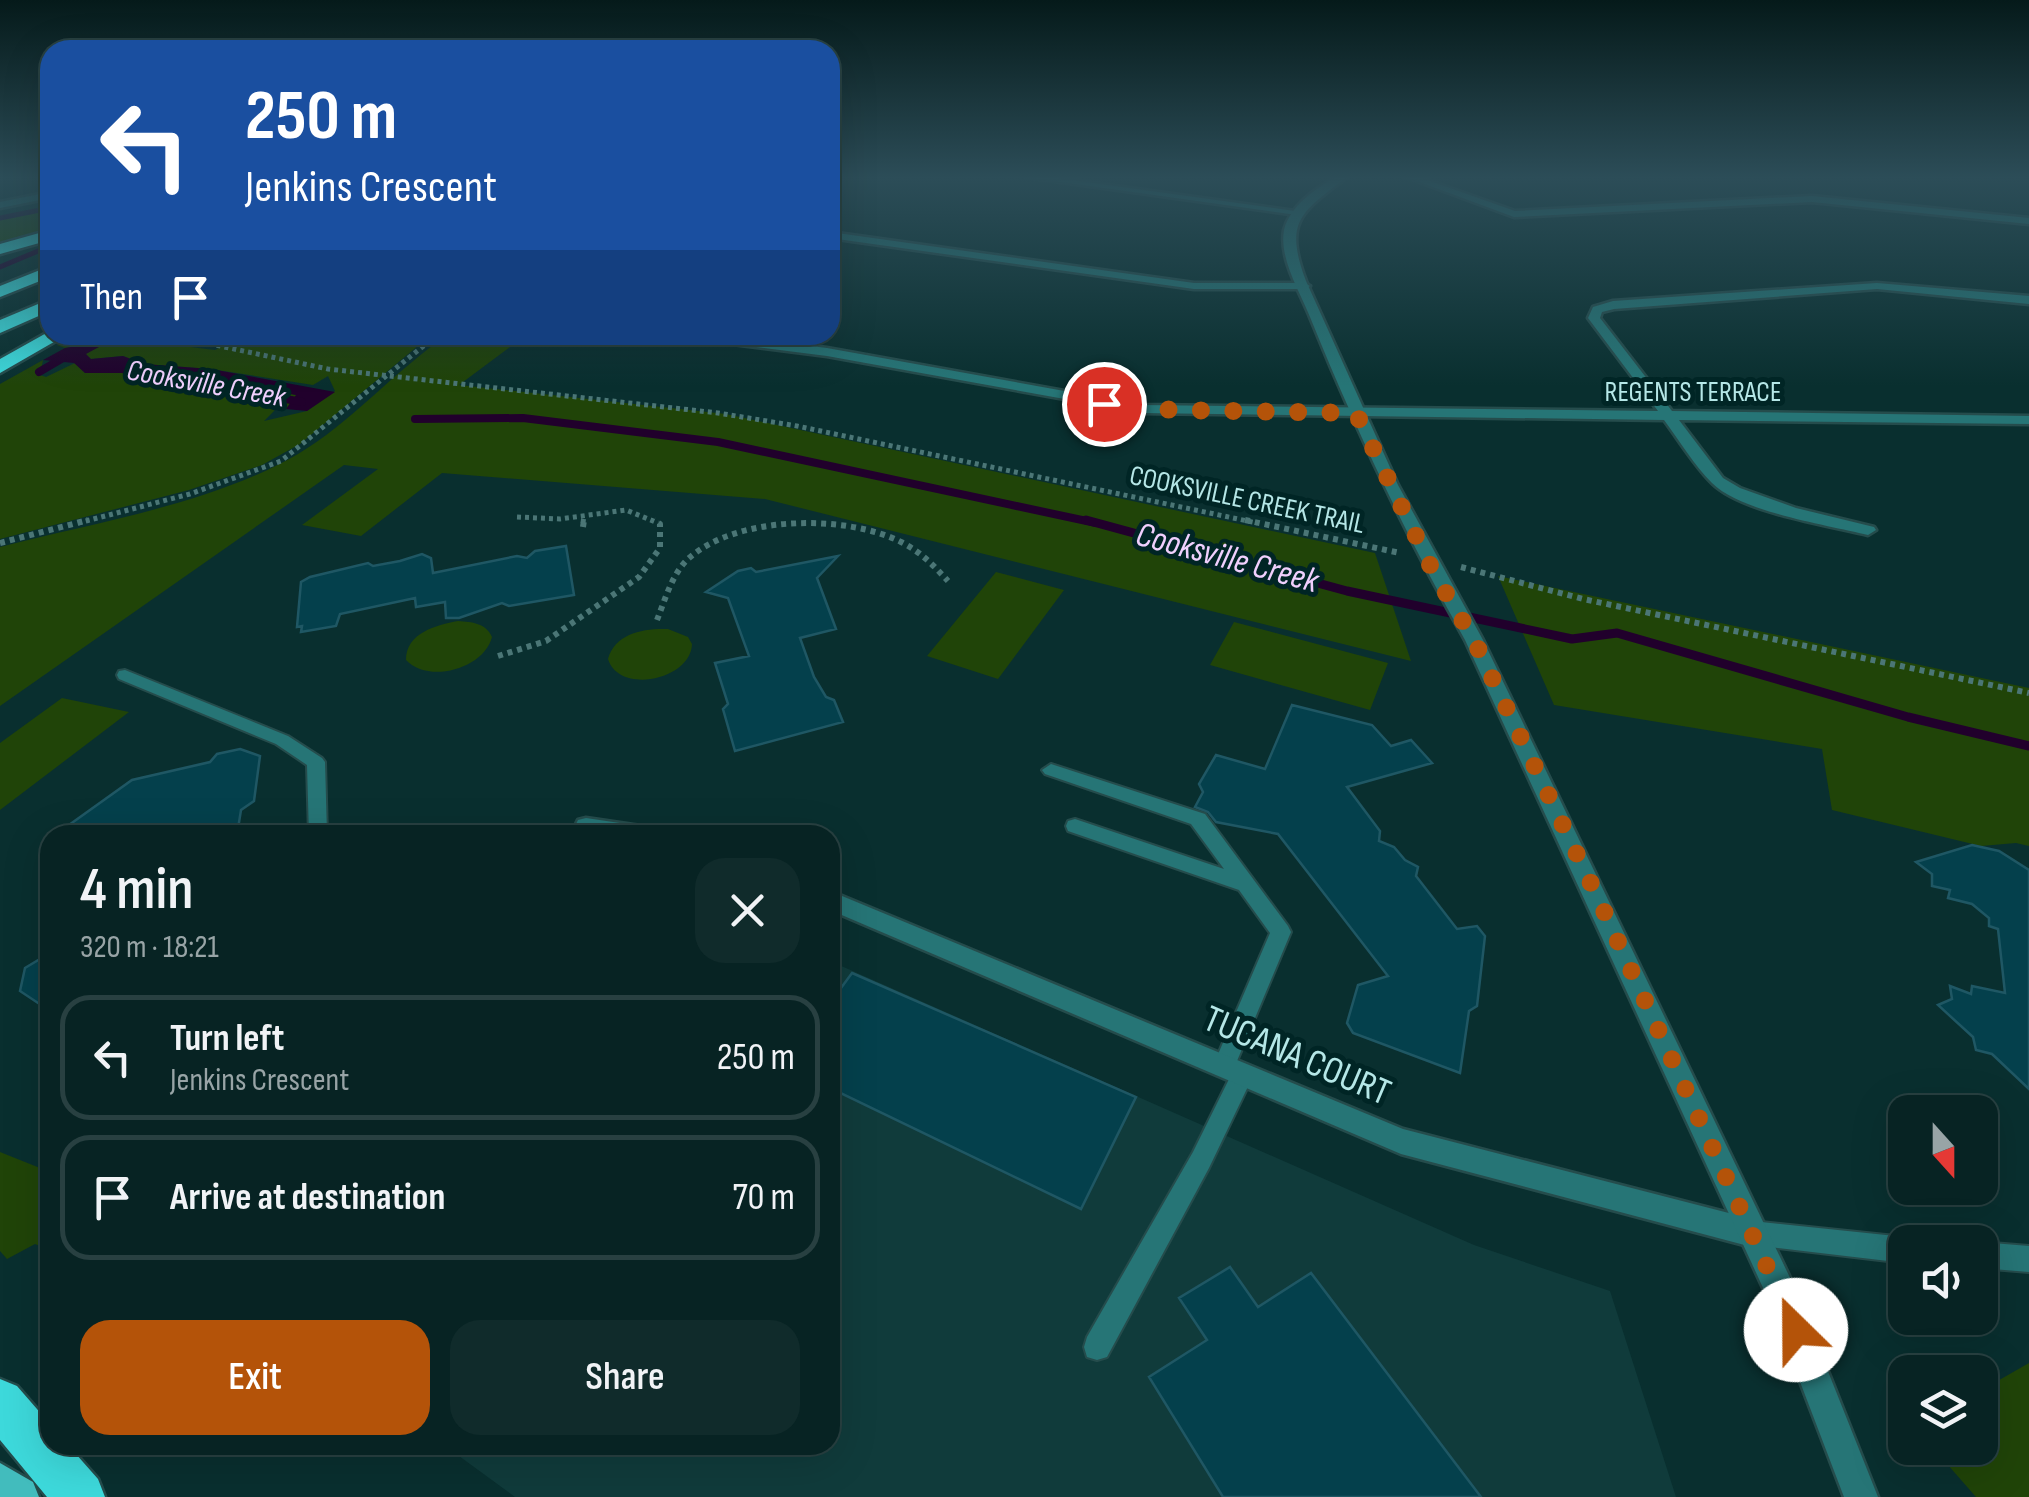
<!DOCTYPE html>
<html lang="en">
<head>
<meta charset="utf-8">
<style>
  :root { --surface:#072323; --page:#102b2b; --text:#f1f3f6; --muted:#98a4a6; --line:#284041; --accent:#b45309 }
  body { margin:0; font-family:"Sofia Sans Condensed",sans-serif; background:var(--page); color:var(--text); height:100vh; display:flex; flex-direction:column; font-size:38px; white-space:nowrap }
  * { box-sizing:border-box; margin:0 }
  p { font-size:32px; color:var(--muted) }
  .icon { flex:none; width:55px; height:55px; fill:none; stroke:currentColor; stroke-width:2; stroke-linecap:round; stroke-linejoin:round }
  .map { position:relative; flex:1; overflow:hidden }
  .details { position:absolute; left:40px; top:825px; width:800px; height:630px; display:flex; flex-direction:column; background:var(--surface); border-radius:30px; box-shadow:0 10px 40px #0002,0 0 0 2px var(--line) }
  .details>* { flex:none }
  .top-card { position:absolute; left:40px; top:40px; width:800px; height:305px; border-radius:30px; box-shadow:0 10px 40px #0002,0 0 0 2px var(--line); background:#1a4fa0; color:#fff; overflow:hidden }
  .needle { width:65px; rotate:159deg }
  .tools { position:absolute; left:1888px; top:1095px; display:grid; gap:20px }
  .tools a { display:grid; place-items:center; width:110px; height:110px; border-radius:20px; background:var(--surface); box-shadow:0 10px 40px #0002,0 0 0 2px var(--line); font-size:50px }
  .pin { position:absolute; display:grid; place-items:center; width:85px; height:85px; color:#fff; margin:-42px; border:5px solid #fff; border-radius:50%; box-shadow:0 2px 10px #0007 }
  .me { position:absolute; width:110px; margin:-55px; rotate:337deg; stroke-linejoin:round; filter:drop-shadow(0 0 8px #0008) }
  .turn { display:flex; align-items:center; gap:35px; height:210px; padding:0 40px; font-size:45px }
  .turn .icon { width:130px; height:130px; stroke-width:2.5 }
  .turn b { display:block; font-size:70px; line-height:85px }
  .then { display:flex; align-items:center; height:95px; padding:0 40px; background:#0003; gap:20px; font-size:38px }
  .round { display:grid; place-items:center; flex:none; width:105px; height:105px; border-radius:30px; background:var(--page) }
  .overview { display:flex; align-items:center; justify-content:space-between; height:170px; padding:0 40px }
  h1 { font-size:60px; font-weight:600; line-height:75px }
  .button { display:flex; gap:20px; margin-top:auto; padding:20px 40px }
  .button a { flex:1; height:115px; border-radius:30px; background:var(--accent); color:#fff; font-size:40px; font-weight:600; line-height:115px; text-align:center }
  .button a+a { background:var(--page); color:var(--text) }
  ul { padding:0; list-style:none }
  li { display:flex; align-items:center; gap:30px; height:125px; margin:0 20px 15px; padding:0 20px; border:5px solid var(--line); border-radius:30px }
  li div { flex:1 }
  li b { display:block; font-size:38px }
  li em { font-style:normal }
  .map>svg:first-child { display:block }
  .built { fill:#103b3b }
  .green { fill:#204408 }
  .water { fill:#21002c }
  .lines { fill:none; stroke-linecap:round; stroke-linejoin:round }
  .stream-far2 { stroke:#21002c; stroke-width:5 }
  .stream-far1 { stroke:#21002c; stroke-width:8 }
  .stream { stroke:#21002c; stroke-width:9 }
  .building { fill:#04404c; stroke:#1f5764; stroke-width:2.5 }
  .service-casing { stroke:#254c4c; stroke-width:4 }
  .minor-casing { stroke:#254c4c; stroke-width:5 }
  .tertiary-casing { stroke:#254c4c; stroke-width:5 }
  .primary-casing { stroke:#254c4c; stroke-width:5 }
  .motorway-casing { stroke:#254c4c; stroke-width:5 }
  .path-far1 { stroke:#4b7676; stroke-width:5; stroke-dasharray:4 4; stroke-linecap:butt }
  .path { stroke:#4b7676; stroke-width:6; stroke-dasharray:5 5; stroke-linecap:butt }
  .service { fill:#267576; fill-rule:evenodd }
  .minor { fill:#267576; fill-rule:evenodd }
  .tertiary { fill:#267576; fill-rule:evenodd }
  .primary { fill:#42bcbd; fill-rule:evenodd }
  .motorway { fill:#3dd9db; fill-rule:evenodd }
  .route { stroke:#b45309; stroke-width:18; stroke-dasharray:0 32.4 }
  .labels { text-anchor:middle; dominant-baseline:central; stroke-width:10; stroke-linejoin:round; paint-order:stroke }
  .far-street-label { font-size:28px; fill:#b5e7e7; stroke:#002525 }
  .far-water-label { font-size:30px; font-style:italic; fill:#f0d0fe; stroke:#002525 }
  .water-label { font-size:35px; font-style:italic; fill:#f0d0fe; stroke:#002525 }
  .near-street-label { font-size:38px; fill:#b5e7e7; stroke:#002525 }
</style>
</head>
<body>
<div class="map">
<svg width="2029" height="1497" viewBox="0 0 2029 1497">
  <rect width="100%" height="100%" fill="#092f2f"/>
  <path class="built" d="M 830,961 L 1474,1245 L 1610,1291 L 1676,1497 L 515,1497 L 444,1445 L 830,1445 Z"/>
  <path class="green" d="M 50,207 L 50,229 L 0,243 L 0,218 Z
    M 76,335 L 139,335 L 158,343 L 215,350 L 242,335 L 431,335 L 300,444 L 262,465 L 189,490 L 0,539 L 0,384 L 43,360 L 40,375 L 46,377 L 75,363 L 85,373 L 122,373 L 222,393 L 250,387 L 297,395 L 286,409 L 275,410 L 264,421 L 307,411 L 335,391 L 328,376 L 313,385 L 211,369 L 144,364 L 123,356 L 91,359 L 85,354 L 107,341 L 65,348 L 57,345 Z
    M 447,335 L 526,335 L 459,385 L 726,414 L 1375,553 L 1411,661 L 765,499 L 442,473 L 361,536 L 302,525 L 378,469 L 344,465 L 0,706 L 0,547 C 96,522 212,504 298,454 C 349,424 396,370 447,335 Z
    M 996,572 L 1064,590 L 998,679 L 927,656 Z
    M 1498,576 L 2029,688 L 2029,846 L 2016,843 L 1981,846 L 1832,810 L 1822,749 L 1554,705 Z
    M 458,621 C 472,622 486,623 492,637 C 484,669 428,684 406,660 C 406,633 436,625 458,621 Z
    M 1234,622 L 1388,663 L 1370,710 L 1210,665 Z
    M 668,629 L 688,637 L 692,644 C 691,680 619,695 608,659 C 615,633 644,628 668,629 Z
    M 62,698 L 129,712 L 0,810 L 0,743 Z
    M 0,1152 L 50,1172 L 50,1250 L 35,1244 L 7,1259 L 0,1251 Z
    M 2029,1363 L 2029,1497 L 1976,1497 L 1933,1448 L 1980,1448 L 1980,1391 Z"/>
  <path class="water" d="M 112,340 L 86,354 L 91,359 L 123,356 L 144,364 L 211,369 L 335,392 L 307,411 L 286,409 L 296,395 L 250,387 L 198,394 L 122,373 L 85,373 L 74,363 L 43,360 L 65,348 Z"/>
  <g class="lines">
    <path class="stream-far2" d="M 0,218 L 50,208
      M 0,267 L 50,246"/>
    <path class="stream-far1" d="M 39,372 L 63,358
      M 226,388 L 302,402
      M 415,419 L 523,418 L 718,442 L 1096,523"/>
    <path class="stream" d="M 1086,520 L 1347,591 L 1572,639 L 1617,633 L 1908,717 L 2029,746"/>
  </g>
  <path class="building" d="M 566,546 L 574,595 L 509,606 L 502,603 L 459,618 L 446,618 L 445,602 L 416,607 L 415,598 L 340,614 L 336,626 L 301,632 L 302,626 L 297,627 L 301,582 L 310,577 L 368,563 L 373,566 L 400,561 L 422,554 L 431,558 L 433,573 L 517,556 L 527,558 L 535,551 Z
    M 838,556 L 817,578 L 836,629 L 800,638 L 814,677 L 826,697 L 834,700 L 843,722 L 735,751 L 723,709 L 728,704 L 715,663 L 749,656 L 728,598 L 706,592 L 738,571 L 751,568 L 756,572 Z
    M 1292,705 L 1372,725 L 1391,746 L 1411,740 L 1432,763 L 1347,787 L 1380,831 L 1379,841 L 1394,847 L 1405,860 L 1418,867 L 1416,876 L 1457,929 L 1477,926 L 1485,936 L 1477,1006 L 1469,1011 L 1460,1073 L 1353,1033 L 1347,1023 L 1358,985 L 1388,976 L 1278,834 L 1216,822 L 1208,812 L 1195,807 L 1203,792 L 1199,784 L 1216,755 L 1265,769 Z
    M 240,749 L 260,756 L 254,801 L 241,810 L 237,835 L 55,835 L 132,780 L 210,762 L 217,754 Z
    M 1972,845 L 1999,851 L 2029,870 L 2029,1089 L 1992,1054 L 1976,1050 L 1973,1037 L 1938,1005 L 1952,999 L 1950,986 L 1971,994 L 1972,986 L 2005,993 L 1998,929 L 1989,926 L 1989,918 L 1972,904 L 1948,898 L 1950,890 L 1932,886 L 1932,874 L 1916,862 Z
    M 50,953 L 50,1011 L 20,991 L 25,968 Z
    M 852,973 L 1136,1097 L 1081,1209 L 830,1088 L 830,1003 Z
    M 1230,1267 L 1258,1307 L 1311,1273 L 1481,1497 L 1223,1497 L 1149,1377 L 1207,1340 L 1179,1298 Z"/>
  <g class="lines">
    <g class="service-casing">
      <path id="service" d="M 125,670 L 288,736 L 322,758 L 325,762 L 327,835 L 309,835 L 307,765 L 276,744 L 119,679 L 117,675 L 119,671 Z
        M 1051,764 L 1205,814 L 1288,926 L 1291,932 L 1232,1073 L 1224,1076 L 1216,1073 L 1213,1066 L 1270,933 L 1239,890 L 1068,831 L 1066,826 L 1068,821 L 1075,819 L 1224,869 L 1191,824 L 1045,774 L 1042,770 Z
        M 1243,1064 L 1251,1067 L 1254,1074 L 1209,1168 L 1107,1357 L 1097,1360 L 1087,1357 L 1084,1347 L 1087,1337 L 1193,1152 L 1235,1067 Z
        M 1752,1221 L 1905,1237 L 1915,1242 L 1905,1242 L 1905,1263 L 1752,1245 L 1743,1242 L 1739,1233 L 1743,1224 Z
        M 1980,1242 L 2029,1246 L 2029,1272 L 1980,1268 Z"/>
    </g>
    <g class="minor-casing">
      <path id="minor" d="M 1025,177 L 1050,177 L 1302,212 L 1297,215 Z
        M 1406,177 L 1419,177 L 1515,211 L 1812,196 L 2029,218 L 2029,224 L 1812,202 L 1514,217 Z
        M 830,232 L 1194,283 L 1304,283 L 1310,286 L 1304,289 L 1194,289 L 830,238 Z
        M 1877,283 L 2029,296 L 2029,304 L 1877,289 L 1614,309 L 1602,312 L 1600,318 L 1672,411 L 2029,416 L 2029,424 L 1679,420 L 1723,478 L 1740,488 L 1796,508 L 1874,527 L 1876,530 L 1868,535 C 1827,525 1741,512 1712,483 C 1694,465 1679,440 1664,420 L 1142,413 L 827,356 L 693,339 L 687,335 L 723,335 L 827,348 L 1142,405 L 1658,411 L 1588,318 L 1593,307 L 1613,301 Z
        M 586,818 L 647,827 L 655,829 L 658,835 L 594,835 L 578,832 L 575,826 L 578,820 Z
        M 830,891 L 1403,1129 L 1752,1219 L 1762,1223 L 1766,1233 L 1762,1243 L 1752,1247 L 1401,1154 L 830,910 Z"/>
    </g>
    <g class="tertiary-casing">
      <path id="tertiary" d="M 1336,177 L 1347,177 C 1302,212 1283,220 1306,281 L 1398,485 L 1483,640 L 1794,1286 L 1878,1497 L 1844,1497 L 1770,1303 L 1465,640 C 1406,536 1355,428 1310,317 C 1300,292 1279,259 1284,230 C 1290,206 1315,189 1336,177 Z
        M 50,192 L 50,198 L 0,208 L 0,202 Z"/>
    </g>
    <g class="primary-casing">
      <path id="primary" d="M 0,1463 L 33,1482 L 39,1497 L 0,1497 Z"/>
    </g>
    <g class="motorway-casing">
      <path id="motorway" d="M 50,230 L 50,240 L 0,254 L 0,244 Z
        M 50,266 L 50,277 L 0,297 L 0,286 Z
        M 50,299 L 50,311 L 0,333 L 0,320 Z
        M 50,331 L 50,335 L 66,335 L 0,373 L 0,359 Z
        M 0,1379 L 17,1386 L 50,1424 L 50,1445 L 68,1445 L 98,1479 L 105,1497 L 47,1497 L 0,1440 Z"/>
    </g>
    <path class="path-far1" d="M 146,335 L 201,342 L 222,335
      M 201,342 L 328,369 L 718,413 L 797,426 L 1257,523
      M 517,517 L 560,519 L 626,510 L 658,523
      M 78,523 L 190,494 L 281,461 L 437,335
      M 583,523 L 584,515"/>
    <path class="path" d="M 1245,520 L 1400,553
      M 583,527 L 584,520
      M 0,543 L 88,520
      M 1461,567 L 1583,599 L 2029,693
      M 657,620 C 665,600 672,574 688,559 C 736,515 846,514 901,542 C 921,552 933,565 948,581
      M 498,656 L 546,641 L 639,577 L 660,548 L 660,524 L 654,520"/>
    <use href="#service" class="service"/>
    <use href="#minor" class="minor"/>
    <use href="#tertiary" class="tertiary"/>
    <use href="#primary" class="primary"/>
    <use href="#motorway" class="motorway"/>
  </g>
  <linearGradient id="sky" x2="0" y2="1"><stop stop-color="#051a1a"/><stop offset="0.46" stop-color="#2c4d58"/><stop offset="1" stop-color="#2c4d58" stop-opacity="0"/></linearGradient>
  <rect width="2029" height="386" fill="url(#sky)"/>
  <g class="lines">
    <path class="route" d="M 1104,404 L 1174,410 L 1356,413 L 1434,573 L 1474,640 L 1598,898 L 1796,1330"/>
  </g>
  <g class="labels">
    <g class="far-street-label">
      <text x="1693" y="392">REGENTS TERRACE</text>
      <text transform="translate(1247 500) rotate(12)">COOKSVILLE CREEK TRAIL</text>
    </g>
    <g class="far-water-label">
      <text transform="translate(206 384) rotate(10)">Cooksville Creek</text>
    </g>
    <g class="water-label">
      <text transform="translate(1227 558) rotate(15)">Cooksville Creek</text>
    </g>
    <g class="near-street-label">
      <text transform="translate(1297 1056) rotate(23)">TUCANA COURT</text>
    </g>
  </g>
</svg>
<div class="tools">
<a><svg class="needle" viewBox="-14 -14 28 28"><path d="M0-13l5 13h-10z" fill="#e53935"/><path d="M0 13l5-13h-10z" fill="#98a4a6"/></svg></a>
<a><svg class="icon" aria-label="sound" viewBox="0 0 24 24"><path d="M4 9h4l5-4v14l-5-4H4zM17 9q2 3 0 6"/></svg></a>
<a><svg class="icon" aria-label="layers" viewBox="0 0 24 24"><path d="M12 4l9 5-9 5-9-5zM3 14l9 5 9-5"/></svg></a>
</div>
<div class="pin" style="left:1104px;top:404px;background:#d93025"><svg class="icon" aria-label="arrive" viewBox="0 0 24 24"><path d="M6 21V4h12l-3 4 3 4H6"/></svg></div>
<svg class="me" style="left:1796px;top:1330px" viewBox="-20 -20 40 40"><circle r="19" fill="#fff"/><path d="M0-13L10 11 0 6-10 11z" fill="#b45309"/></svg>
<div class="top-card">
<div class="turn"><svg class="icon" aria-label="left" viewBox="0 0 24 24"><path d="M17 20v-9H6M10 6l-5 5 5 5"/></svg><div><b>250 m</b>Jenkins Crescent</div></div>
<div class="then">Then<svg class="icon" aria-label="arrive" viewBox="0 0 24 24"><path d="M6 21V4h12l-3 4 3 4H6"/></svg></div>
</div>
<section class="details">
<div class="overview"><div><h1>4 min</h1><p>320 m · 18:21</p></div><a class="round"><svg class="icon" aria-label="close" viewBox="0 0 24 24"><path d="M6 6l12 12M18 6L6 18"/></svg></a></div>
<ul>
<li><svg class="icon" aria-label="left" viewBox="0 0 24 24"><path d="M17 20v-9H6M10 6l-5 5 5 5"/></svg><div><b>Turn left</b><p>Jenkins Crescent</p></div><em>250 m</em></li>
<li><svg class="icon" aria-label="arrive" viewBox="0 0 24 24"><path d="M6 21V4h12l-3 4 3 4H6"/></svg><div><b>Arrive at destination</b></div><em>70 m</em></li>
</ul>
<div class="button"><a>Exit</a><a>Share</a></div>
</section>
</div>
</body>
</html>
